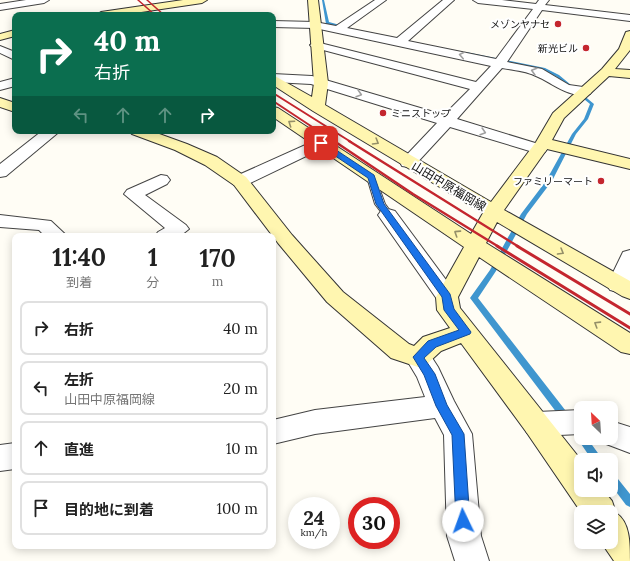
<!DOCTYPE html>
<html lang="ja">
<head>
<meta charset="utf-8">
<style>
  :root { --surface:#fff; --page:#f6f6f6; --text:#222; --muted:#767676; --line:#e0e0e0 }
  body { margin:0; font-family:Lora,"Noto Sans JP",serif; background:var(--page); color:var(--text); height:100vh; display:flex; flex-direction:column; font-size:15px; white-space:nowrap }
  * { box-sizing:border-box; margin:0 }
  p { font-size:13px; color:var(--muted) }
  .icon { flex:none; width:22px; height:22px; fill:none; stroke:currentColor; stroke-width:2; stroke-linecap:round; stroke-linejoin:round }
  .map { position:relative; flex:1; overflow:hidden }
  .drawer { position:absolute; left:12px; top:233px; width:264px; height:316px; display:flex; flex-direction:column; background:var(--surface); border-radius:8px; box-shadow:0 2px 10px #0003 }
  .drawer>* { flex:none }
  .banner { position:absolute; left:12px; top:12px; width:264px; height:122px; border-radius:8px; box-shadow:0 2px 10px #0003; background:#0b6e4f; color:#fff; overflow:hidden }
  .needle { width:26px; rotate:335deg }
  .controls { position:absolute; left:574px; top:401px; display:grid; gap:8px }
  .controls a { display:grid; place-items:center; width:44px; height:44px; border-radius:8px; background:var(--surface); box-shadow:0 2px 10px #0003; font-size:20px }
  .speed { position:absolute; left:288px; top:497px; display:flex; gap:8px; font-size:20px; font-weight:700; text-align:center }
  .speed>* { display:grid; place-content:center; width:52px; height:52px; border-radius:50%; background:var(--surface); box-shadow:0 2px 10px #0003; line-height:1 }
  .speed small { font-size:10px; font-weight:400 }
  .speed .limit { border:6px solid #d22; background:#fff; color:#111 }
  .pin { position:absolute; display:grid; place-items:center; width:34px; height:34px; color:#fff; margin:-17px; border-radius:8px; box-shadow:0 2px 6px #0006 }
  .me { position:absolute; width:44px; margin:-22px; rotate:357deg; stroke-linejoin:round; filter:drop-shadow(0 0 3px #0008) }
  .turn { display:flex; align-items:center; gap:14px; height:84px; padding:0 16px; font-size:18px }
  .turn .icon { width:52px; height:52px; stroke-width:2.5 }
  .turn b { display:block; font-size:28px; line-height:34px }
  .lanes { display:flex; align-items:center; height:38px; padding:0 16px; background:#0003; justify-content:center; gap:20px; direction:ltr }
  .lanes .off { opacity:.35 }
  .eta { display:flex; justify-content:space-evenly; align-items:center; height:68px; text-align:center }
  .eta b { font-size:24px; font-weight:700; line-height:28px }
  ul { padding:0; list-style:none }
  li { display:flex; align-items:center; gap:12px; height:54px; margin:0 8px 6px; padding:0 8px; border:2px solid var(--line); border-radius:8px }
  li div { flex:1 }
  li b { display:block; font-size:15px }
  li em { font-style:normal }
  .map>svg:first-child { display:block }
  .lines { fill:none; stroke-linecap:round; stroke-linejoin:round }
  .stream { fill:#3f96cf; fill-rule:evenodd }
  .lane-casing { stroke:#444; stroke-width:2 }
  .street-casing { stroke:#444; stroke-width:2 }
  .secondary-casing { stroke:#333; stroke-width:2 }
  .lane { fill:#fff; fill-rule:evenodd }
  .street { fill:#fff; fill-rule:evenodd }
  .secondary { fill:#fff6b0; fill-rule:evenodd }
  .rail-far3 { stroke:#c4262e; stroke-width:1.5 }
  .rail-far2 { stroke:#c4262e; stroke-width:2 }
  .rail-far1 { stroke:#c4262e; stroke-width:2.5 }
  .rail { stroke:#c4262e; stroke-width:3 }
  .oneway { stroke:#a0a0a0 }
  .oneway2 { stroke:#948f68 }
  .route { fill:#1a73e8; stroke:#114b97 }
  .poi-dot { fill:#c4262e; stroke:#fff; stroke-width:1.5 }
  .labels { text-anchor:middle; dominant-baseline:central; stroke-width:4; stroke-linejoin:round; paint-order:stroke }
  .far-poi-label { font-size:10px; fill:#111; stroke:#fff; text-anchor:end }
  .street-label { font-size:12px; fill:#111; stroke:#fff }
</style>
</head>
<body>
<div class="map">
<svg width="630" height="561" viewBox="0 0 630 561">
  <rect width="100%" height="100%" fill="#fffdf5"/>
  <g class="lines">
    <path class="stream" d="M 322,0 L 324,0 L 329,22 L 347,27 L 347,29 L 326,24 Z
      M 466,52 L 545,68 L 559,75 L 594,104 L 588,119 L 576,134 L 552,181 L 527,214 L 496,271 L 478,298 L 569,415 L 570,418 L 569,421 L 566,422 L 563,421 L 470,298 L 490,270 L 521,214 L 546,181 L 572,134 L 584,119 L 590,104 L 557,77 L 543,70 L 465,54 L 465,52 Z
      M 581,434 L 581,438 L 587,438 L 603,460 L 592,460 L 577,438 L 579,435 Z
      M 611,472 L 614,474 L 630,494 L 630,507 L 626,505 L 611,485 Z"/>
    <g class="lane-casing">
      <path id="lane" d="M 371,174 L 375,177 L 385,204 L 393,215 L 391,217 L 385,217 L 375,204 L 367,177 Z"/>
    </g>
    <g class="street-casing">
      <path id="street" d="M 26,0 L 49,0 L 44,3 L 0,10 L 0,4 Z
        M 375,0 L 386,0 L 347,28 L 397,38 L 443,0 L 454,0 L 408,41 L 496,59 L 533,9 L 478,3 L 473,0 L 502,0 L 536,4 L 539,0 L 549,0 L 545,5 L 630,15 L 630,21 L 542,10 L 507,62 L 542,69 L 569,85 L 590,88 L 592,91 L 590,94 C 569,99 553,83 536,76 C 526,71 513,70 502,68 L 457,119 L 545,146 L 547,149 L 545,152 L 539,154 L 533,152 L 450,127 L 414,166 L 408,167 L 402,166 L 400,162 L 437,123 L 311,84 L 273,82 L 273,74 L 312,76 L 444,115 L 470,89 L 312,47 L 310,45 L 316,42 L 476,82 L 491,66 L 315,28 L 273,27 L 273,21 L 315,22 L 336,26 Z
        M 0,46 L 15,52 L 15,60 L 0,53 Z
        M 15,78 L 15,86 L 0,90 L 0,82 Z
        M 42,131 L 60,131 L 6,176 L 0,177 L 0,164 Z
        M 321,138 L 327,140 L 329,143 L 327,146 L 246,185 L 240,186 L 234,185 L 231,181 L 234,177 Z
        M 161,175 L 167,176 L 170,180 L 167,184 L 145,195 L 186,225 L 189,229 L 180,236 L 155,236 L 158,232 L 165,228 L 124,194 L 127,190 Z
        M 388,209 L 395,211 L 455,292 L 458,297 L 455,302 L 447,305 L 439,302 L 378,215 L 381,211 Z
        M 0,215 L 51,221 L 67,236 L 45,236 L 39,230 L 0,227 Z
        M 630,250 L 630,283 L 626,290 L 618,292 L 610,290 L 607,285 L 623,252 Z
        M 418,347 L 427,350 L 438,367 L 454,401 L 472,434 L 481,536 L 489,561 L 455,561 L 447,536 L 444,435 L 435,418 L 315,434 L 273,444 L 273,420 L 315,410 L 425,397 L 417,377 L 405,357 L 409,350 Z
        M 581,410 L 581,434 L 537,436 L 527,433 L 523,424 L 527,415 L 537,412 Z
        M 611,421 L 630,427 L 630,453 L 601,442 L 599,438 L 611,438 Z
        M 15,443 L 15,469 L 0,471 L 0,445 Z"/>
    </g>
    <g class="secondary-casing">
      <path id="secondary" d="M 183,0 L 207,0 L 202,3 L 121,15 L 96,15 L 101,12 Z
        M 308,0 L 318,0 L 328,83 L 325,105 L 491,202 L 536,142 L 553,113 L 602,69 L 619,49 L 626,32 L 630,31 L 630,50 L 615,69 L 630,70 L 630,78 L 609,76 L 564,118 L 552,140 L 630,159 L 630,169 L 547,149 L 504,210 L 630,281 L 630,299 L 622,296 L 497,222 L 486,243 L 630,333 L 630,354 L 621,352 L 479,257 L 458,297 L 460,308 L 581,460 L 581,490 L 603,490 L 612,501 L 616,513 C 630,522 630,543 630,561 L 614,561 L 601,542 L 611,542 L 611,512 L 581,512 L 527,433 L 461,343 L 441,351 L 427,364 L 418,367 L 391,358 L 327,302 L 278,243 L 234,185 L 205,165 L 175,150 L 132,134 L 129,131 L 151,131 L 187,144 L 217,157 L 246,177 L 292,235 L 343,292 L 409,344 L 414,346 L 423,337 L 450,328 L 437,310 L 436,297 L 464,247 L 273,117 L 273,107 L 278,108 L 471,234 L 483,213 L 313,111 L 273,85 L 273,75 L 312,97 L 314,83 Z
        M 15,30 L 15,36 L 0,40 L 0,34 Z
        M 0,98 L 15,103 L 15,112 L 0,107 Z"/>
    </g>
    <use href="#lane" class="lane"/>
    <use href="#street" class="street"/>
    <use href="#secondary" class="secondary"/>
    <path class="rail-far3" d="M 138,0 L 155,15
      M 147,0 L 164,15"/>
    <path class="rail-far2" d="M 273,93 L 351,142
      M 273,101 L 335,142"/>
    <path class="rail-far1" d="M 334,141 L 413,194 L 499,247
      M 349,141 L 519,247"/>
    <path class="rail" d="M 497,246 L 630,328
      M 517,246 L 630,314"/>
  </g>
  <defs><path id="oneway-chevron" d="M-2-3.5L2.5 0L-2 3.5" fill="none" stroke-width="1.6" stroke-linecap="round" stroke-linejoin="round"/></defs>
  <g class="oneway">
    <use href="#oneway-chevron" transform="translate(462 55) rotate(-168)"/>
    <use href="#oneway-chevron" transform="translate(534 71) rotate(-164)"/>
    <use href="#oneway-chevron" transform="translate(359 94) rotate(17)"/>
    <use href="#oneway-chevron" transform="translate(483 132) rotate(17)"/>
  </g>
  <g class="oneway2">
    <use href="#oneway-chevron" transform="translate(291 123) rotate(-146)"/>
    <use href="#oneway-chevron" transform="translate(376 142) rotate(31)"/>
    <use href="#oneway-chevron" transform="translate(457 233) rotate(-147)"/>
    <use href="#oneway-chevron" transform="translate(561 252) rotate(30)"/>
    <use href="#oneway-chevron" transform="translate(597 324) rotate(-148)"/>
  </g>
  <path class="route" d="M 319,142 L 324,142 L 374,175 L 384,204 L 450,294 L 454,309 L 471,332 L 470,334 L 436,347 L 424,358 L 435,374 L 447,405 L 464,434 L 470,521 L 468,526 L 463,528 L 458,526 L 456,521 L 452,435 L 436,406 L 424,375 L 413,357 L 428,341 L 459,330 L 444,310 L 442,297 L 376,204 L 368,178 L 319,145 Z"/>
  <g class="poi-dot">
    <circle cx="558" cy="24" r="4"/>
    <circle cx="586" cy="48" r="4"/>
    <circle cx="383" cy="113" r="4"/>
    <circle cx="601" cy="181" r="4"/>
  </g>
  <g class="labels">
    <g class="far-poi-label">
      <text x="550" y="24">メゾンヤナセ</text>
      <text x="578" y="48">新光ビル</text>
      <text x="391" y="113" text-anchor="start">ミニストップ</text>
      <text x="593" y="181">ファミリーマート</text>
    </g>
    <g class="street-label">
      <text transform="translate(449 186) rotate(31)">山田中原福岡線</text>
    </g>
  </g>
</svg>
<div class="controls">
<a><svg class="needle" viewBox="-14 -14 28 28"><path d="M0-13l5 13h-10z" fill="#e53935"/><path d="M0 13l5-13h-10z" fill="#767676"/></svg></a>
<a><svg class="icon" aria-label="sound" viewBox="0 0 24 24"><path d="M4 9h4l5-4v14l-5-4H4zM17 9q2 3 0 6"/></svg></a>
<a><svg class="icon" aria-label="layers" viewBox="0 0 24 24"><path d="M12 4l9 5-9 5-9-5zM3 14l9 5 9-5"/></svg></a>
</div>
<div class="speed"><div>24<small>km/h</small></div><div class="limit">30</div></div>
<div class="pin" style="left:321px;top:143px;background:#d93025"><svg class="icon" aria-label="arrive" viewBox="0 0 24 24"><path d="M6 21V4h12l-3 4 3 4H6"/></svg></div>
<svg class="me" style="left:463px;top:521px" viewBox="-20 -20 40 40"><circle r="19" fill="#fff"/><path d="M0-13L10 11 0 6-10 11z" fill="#1a73e8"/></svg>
<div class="banner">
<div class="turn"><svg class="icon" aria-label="right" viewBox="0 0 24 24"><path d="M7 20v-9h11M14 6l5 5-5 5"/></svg><div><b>40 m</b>右折</div></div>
<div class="lanes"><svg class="icon off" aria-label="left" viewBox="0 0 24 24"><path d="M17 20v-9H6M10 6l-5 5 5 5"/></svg><svg class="icon off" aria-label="ahead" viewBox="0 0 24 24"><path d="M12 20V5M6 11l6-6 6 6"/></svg><svg class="icon off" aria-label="ahead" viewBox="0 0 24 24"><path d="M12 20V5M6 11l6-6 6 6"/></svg><svg class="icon" aria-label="right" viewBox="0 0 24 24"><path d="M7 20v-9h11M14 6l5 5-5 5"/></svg></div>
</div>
<section class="drawer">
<div class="eta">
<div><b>11:40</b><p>到着</p></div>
<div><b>1</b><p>分</p></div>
<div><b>170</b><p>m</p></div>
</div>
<ul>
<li><svg class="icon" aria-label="right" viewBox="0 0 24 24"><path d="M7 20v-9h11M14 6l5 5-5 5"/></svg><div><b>右折</b></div><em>40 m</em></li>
<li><svg class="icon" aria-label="left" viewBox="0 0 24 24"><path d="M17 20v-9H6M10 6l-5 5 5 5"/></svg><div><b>左折</b><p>山田中原福岡線</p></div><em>20 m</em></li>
<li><svg class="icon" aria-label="ahead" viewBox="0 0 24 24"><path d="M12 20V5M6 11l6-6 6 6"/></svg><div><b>直進</b></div><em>10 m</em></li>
<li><svg class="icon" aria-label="arrive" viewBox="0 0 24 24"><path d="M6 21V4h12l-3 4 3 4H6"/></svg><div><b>目的地に到着</b></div><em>100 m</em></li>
</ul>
</section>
</div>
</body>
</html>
